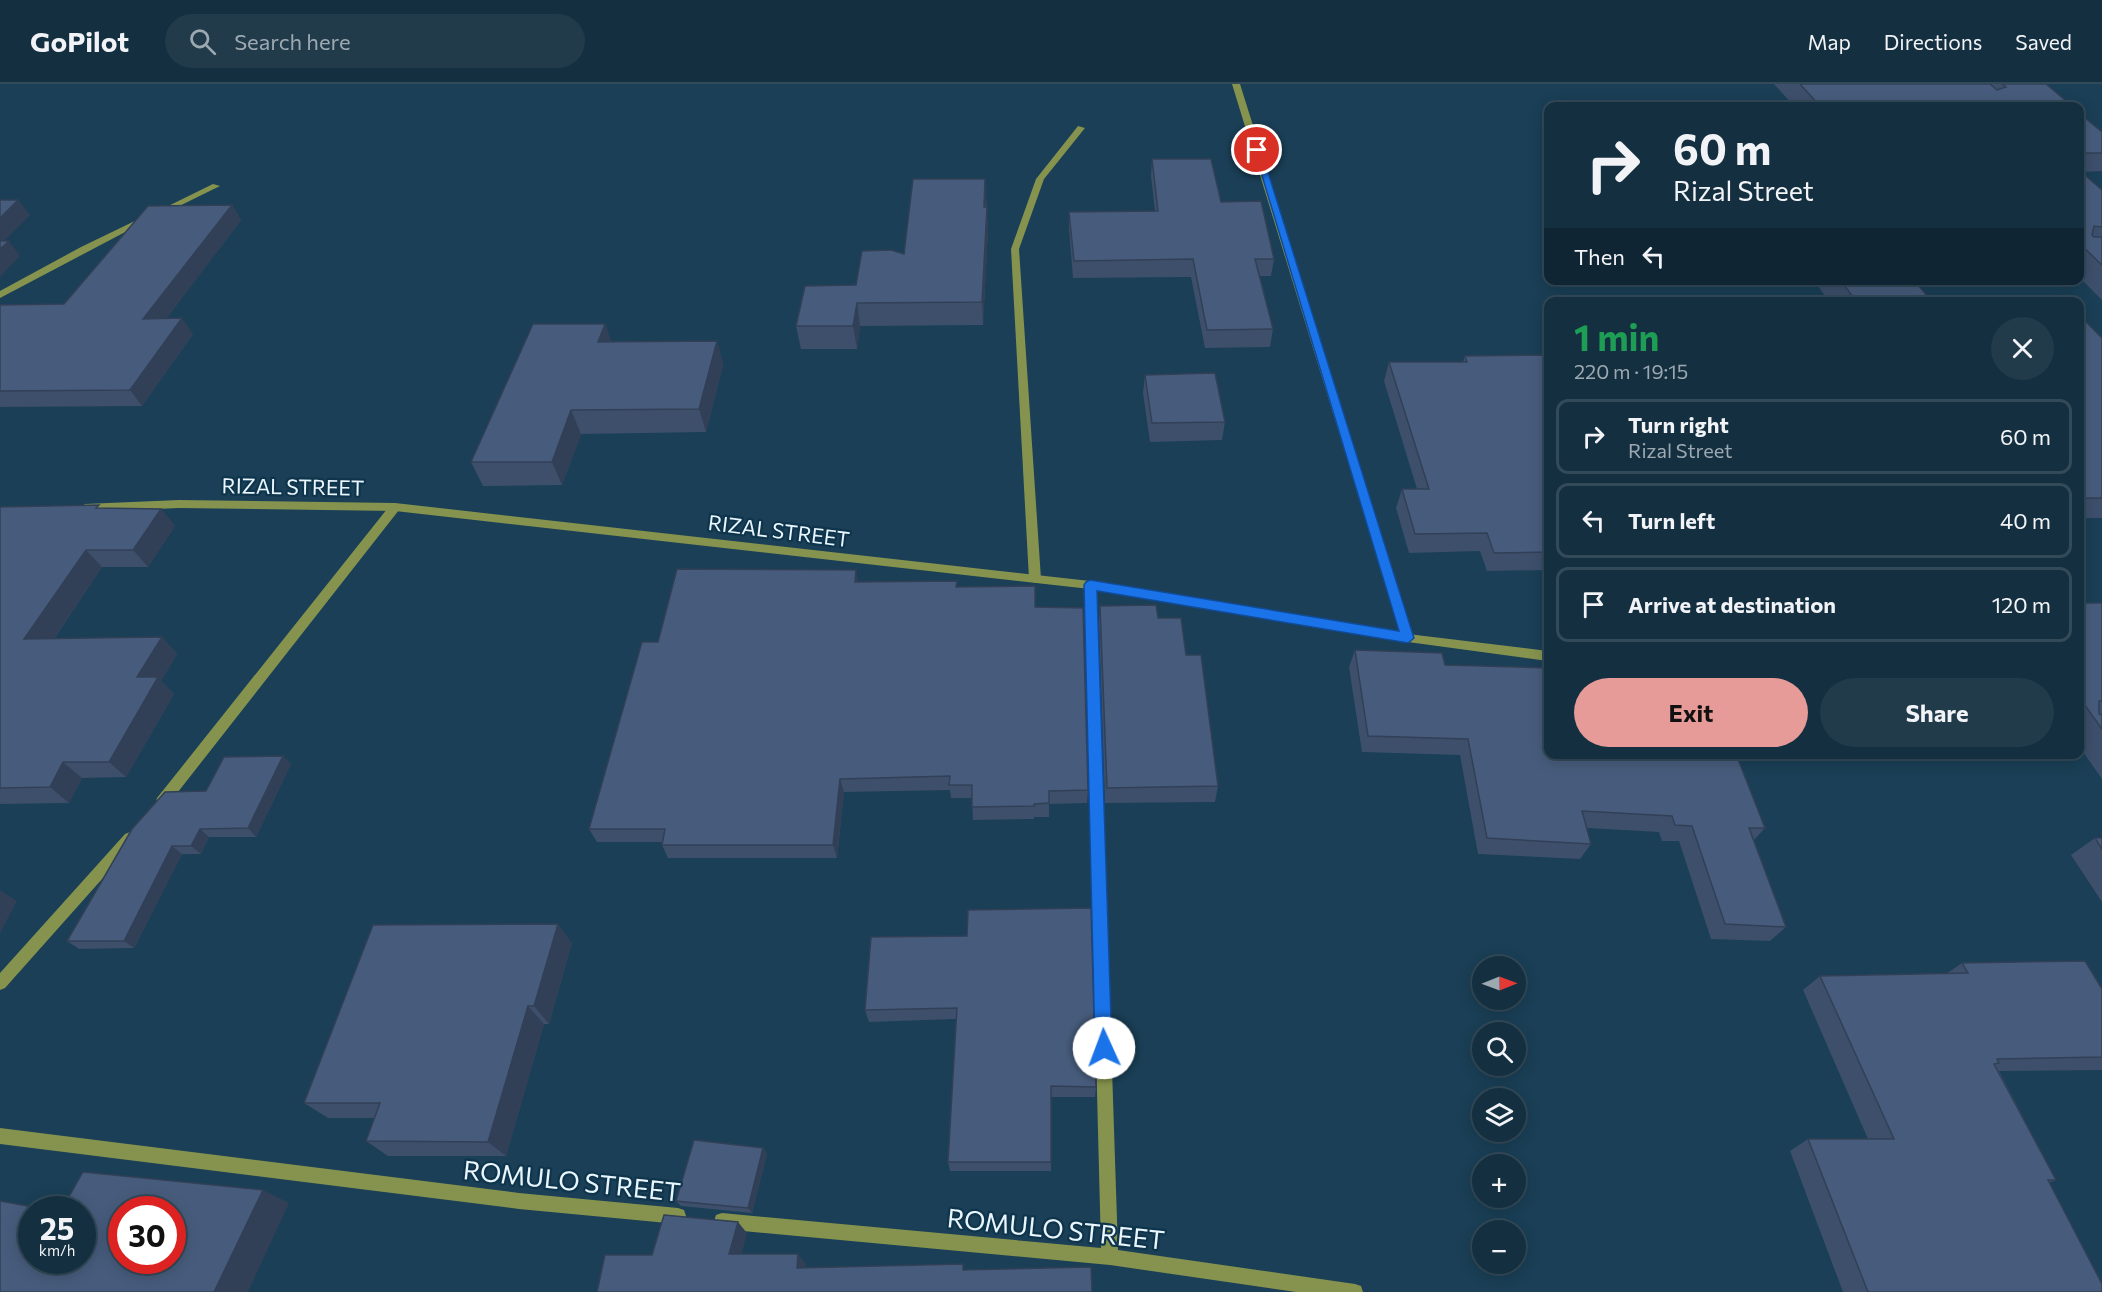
<!DOCTYPE html>
<html lang="en">
<head>
<meta charset="utf-8">
<style>
  :root { --surface:#142f40; --page:#213b4b; --text:#f1f3f6; --muted:#9da9b1; --line:#334a59; --accent:#e69b98 }
  body { margin:0; font-family:Commissioner,sans-serif; background:var(--page); color:var(--text); height:100vh; display:flex; flex-direction:column; font-size:22px; white-space:nowrap }
  * { box-sizing:border-box; margin:0 }
  p { font-size:20px; color:var(--muted) }
  .icon { flex:none; width:33px; height:33px; fill:none; stroke:currentColor; stroke-width:2; stroke-linecap:round; stroke-linejoin:round }
  .map { position:relative; flex:1; overflow:hidden }
  .panel { position:absolute; left:1544px; top:213px; width:540px; height:462px; display:flex; flex-direction:column; background:var(--surface); border-radius:12px; box-shadow:0 3px 15px #0003,0 0 0 2px var(--line) }
  .panel>* { flex:none }
  .banner { position:absolute; left:1544px; top:18px; width:540px; height:183px; border-radius:12px; box-shadow:0 3px 15px #0003,0 0 0 2px var(--line); background:#142f40; color:var(--text); overflow:hidden }
  .needle { width:39px; rotate:89deg }
  .buttons { position:absolute; left:1472px; top:872px; display:grid; gap:12px }
  .buttons a { display:grid; place-items:center; width:54px; height:54px; border-radius:50%; background:var(--surface); box-shadow:0 3px 15px #0003,0 0 0 2px var(--line); font-size:30px }
  .speed { position:absolute; left:18px; top:1112px; display:flex; gap:12px; font-size:30px; font-weight:700; text-align:center }
  .speed>* { display:grid; place-content:center; width:78px; height:78px; border-radius:50%; background:var(--surface); box-shadow:0 3px 15px #0003,0 0 0 2px var(--line); line-height:1 }
  .speed small { font-size:15px; font-weight:400 }
  .speed .limit { border:9px solid #d22; background:#fff; color:#111 }
  .pin { position:absolute; display:grid; place-items:center; width:51px; height:51px; color:#fff; margin:-26px; border:3px solid #fff; border-radius:50%; box-shadow:0 2px 6px #0007 }
  .me { position:absolute; width:66px; margin:-33px; rotate:358deg; stroke-linejoin:round; filter:drop-shadow(0 0 4px #0008) }
  .turn { display:flex; align-items:center; gap:21px; height:126px; padding:0 30px; font-size:27px }
  .turn .icon { width:78px; height:78px; stroke-width:2.5 }
  .turn b { display:block; font-size:42px; line-height:51px }
  .then { display:flex; align-items:center; height:57px; padding:0 30px; background:#0003; gap:12px; font-size:22px }
  .round { display:grid; place-items:center; flex:none; width:63px; height:63px; border-radius:32px; background:var(--page) }
  .summary { display:flex; align-items:center; justify-content:space-between; height:102px; padding:0 30px }
  h1 { font-size:36px; font-weight:700; line-height:45px; color:#1e9e55 }
  .button { display:flex; gap:12px; margin-top:auto; padding:12px 30px }
  .button a { flex:1; height:69px; border-radius:36px; background:var(--accent); color:#111; font-size:24px; font-weight:700; line-height:69px; text-align:center }
  .button a+a { background:var(--page); color:var(--text) }
  ul { padding:0; list-style:none }
  li { display:flex; align-items:center; gap:18px; height:75px; margin:0 12px 9px; padding:0 18px; border:3px solid var(--line); border-radius:12px }
  li div { flex:1 }
  li b { display:block; font-size:22px }
  li em { font-style:normal }
  header { display:flex; align-items:center; gap:36px; box-sizing:border-box; height:84px; padding:0 30px; background:var(--surface); border-bottom:2px solid var(--line) }
  header strong { font-size:28px }
  nav { display:flex; gap:33px; margin-inline-start:auto; font-size:21px }
  .search { width:420px; height:54px; background:var(--page); display:flex; align-items:center; gap:15px; box-sizing:border-box; padding:0 21px; border-radius:33px; color:var(--muted); font-size:22px }
  .map>svg:first-child { display:block }
  .lines { fill:none; stroke-linecap:round; stroke-linejoin:round }
  .service { fill:#86934e; fill-rule:evenodd }
  .minor { fill:#86934e; fill-rule:evenodd }
  .tertiary { fill:#86934e; fill-rule:evenodd }
  .wall { fill:#3d4f6b }
  .shaded-wall { fill:#324057 }
  .building { fill:#475c7c; stroke:#324057; stroke-width:1.5; fill-rule:evenodd }
  .route { fill:#1a73e8; stroke:#114b97; stroke-width:1.5 }
  .labels { text-anchor:middle; dominant-baseline:central; stroke-width:4.5; stroke-linejoin:round; paint-order:stroke }
  .street-label { font-size:21px; fill:#eaf6fe; stroke:#0e354b }
  .near-street-label { font-size:26px; fill:#eaf6fe; stroke:#0e354b }
</style>
</head>
<body>
<header>
<strong>GoPilot</strong>
<div class="search"><svg class="icon" aria-label="search" viewBox="0 0 24 24"><circle cx="10" cy="10" r="6"/><path d="M15 15l6 6"/></svg>Search here</div>
<nav><a>Map</a><a>Directions</a><a>Saved</a></nav>
</header>
<div class="map">
<svg width="2102" height="1208" viewBox="0 0 2102 1208">
  <rect width="100%" height="100%" fill="#1a3f56"/>
  <g class="lines">
    <path class="service" d="M 395,419 L 400,423 L 399,426 L 167,722 L 162,723 L 157,722 L 156,718 L 157,714 L 391,420 Z
      M 130,748 L 135,750 L 137,754 L 135,758 L 5,904 L 0,906 L 0,889 L 125,750 Z"/>
    <path class="minor" d="M 1232,0 L 1240,0 L 1414,554 L 1412,557 L 1408,558 L 1402,554 Z
      M 1078,42 L 1085,44 L 1044,95 L 1019,165 L 1041,495 L 1035,499 L 1029,495 L 1011,165 L 1036,95 Z
      M 213,100 L 220,102 L 163,130 L 156,128 Z
      M 141,134 L 148,136 L 0,214 L 0,207 L 81,163 Z
      M 1090,497 L 1096,501 L 1118,1166 L 1355,1200 L 1361,1202 L 1363,1208 L 1296,1208 L 1110,1181 L 722,1145 L 716,1143 L 714,1137 L 716,1131 L 722,1129 L 1101,1164 L 1084,501 Z
      M 0,1044 L 519,1109 L 678,1124 L 684,1126 L 686,1132 L 684,1138 L 678,1140 L 519,1125 L 0,1060 Z"/>
    <path class="tertiary" d="M 179,416 L 395,419 L 1090,497 L 1408,550 L 1548,567 L 1548,577 L 1408,558 L 1090,505 L 395,427 L 179,424 L 85,428 L 80,424 L 85,420 Z"/>
  </g>
  <path class="wall" d="M 1774,0 L 2046,0 L 2072,22 L 1794,22 Z
    M 2079,29 L 2102,48 L 2102,87 L 2081,88 L 2102,106 L 2102,216 L 2079,193 Z
    M 1152,75 L 1221,118 L 1274,175 L 1271,192 L 1260,192 L 1273,245 L 1270,263 L 1205,264 L 1191,193 L 1073,194 L 1069,145 L 1069,128 L 1155,127 L 1151,92 Z
    M 985,95 L 988,145 L 983,241 L 860,242 L 857,265 L 801,265 L 796,242 L 856,201 L 904,170 Z
    M 232,121 L 241,136 L 166,235 L 193,250 L 142,322 L 0,323 L 0,221 L 64,220 Z
    M 1814,196 L 1914,196 L 1932,218 L 1829,218 Z
    M 2079,231 L 2102,254 L 2102,434 L 2079,434 Z
    M 605,240 L 611,258 L 717,257 L 723,281 L 706,348 L 581,350 L 562,401 L 483,402 L 471,378 Z
    M 1548,271 L 1548,486 L 1487,487 L 1480,467 L 1409,469 L 1396,424 L 1402,405 L 1417,405 L 1384,297 L 1389,278 L 1463,278 L 1465,272 Z
    M 1145,291 L 1225,338 L 1222,356 L 1150,358 L 1143,309 Z
    M 0,423 L 161,425 L 175,442 L 148,483 L 102,483 L 54,555 L 162,553 L 177,570 L 161,597 L 174,610 L 126,693 L 82,694 L 69,719 L 0,720 Z
    M 859,498 L 957,503 L 1035,523 L 1088,706 L 1087,719 L 1049,720 L 1049,733 L 1034,733 L 1034,735 L 973,736 L 972,714 L 951,714 L 950,706 L 844,708 L 837,774 L 668,774 L 662,761 L 662,758 L 597,758 L 589,745 L 658,558 Z
    M 2079,511 L 2085,519 L 2102,519 L 2102,695 L 2079,662 Z
    M 1100,522 L 1158,534 L 1186,571 L 1218,702 L 1215,718 L 1105,719 L 1099,538 Z
    M 1355,566 L 1445,581 L 1765,744 L 1754,756 L 1786,843 L 1770,857 L 1711,855 L 1679,757 L 1662,757 L 1659,748 L 1587,744 L 1591,760 L 1580,775 L 1478,770 L 1460,671 L 1362,668 L 1349,583 Z
    M 291,680 L 256,753 L 209,753 L 201,770 L 182,770 L 134,864 L 79,865 L 67,857 L 206,707 Z
    M 2095,754 L 2102,754 L 2102,818 L 2071,771 Z
    M 871,853 L 1096,1003 L 1095,1013 L 1051,1013 L 1051,1087 L 950,1087 L 948,1078 L 956,935 L 869,938 L 865,926 Z
    M 572,859 L 549,940 L 544,940 L 506,1072 L 388,1072 L 366,1057 L 374,1034 L 328,1034 L 304,1019 Z
    M 1962,879 L 2102,905 L 2102,986 L 1999,987 L 2056,1096 L 2049,1099 L 2102,1208 L 1843,1208 L 1790,1067 L 1808,1055 L 1868,1055 L 1803,906 L 1820,892 L 1946,890 Z
    M 763,1064 L 767,1070 L 752,1129 L 681,1122 L 676,1117 Z"/>
  <path class="shaded-wall" d="M 985,95 L 986,117 L 985,145 L 984,123 Z
    M 18,116 L 30,131 L 0,161 L 0,134 Z
    M 232,121 L 241,136 L 154,251 L 143,235 Z
    M 987,123 L 988,145 L 983,241 L 982,218 Z
    M 9,157 L 20,172 L 0,193 L 0,165 Z
    M 857,219 L 860,242 L 857,265 L 853,242 Z
    M 182,234 L 193,250 L 142,322 L 130,306 Z
    M 605,240 L 613,263 L 598,258 Z
    M 717,257 L 723,281 L 706,348 L 699,325 Z
    M 571,326 L 581,350 L 562,401 L 552,378 Z
    M 161,425 L 175,442 L 148,483 L 133,466 Z
    M 86,466 L 102,483 L 42,572 L 24,555 Z
    M 856,486 L 859,501 L 855,498 Z
    M 162,553 L 177,570 L 161,597 L 174,610 L 126,693 L 109,678 L 137,593 Z
    M 283,672 L 291,680 L 256,753 L 248,744 Z
    M 63,678 L 82,694 L 69,719 L 50,703 Z
    M 840,695 L 844,708 L 837,774 L 833,761 Z
    M 200,745 L 209,753 L 201,770 L 191,762 Z
    M 172,762 L 182,770 L 134,864 L 124,857 Z
    M 0,806 L 17,817 L 0,849 Z
    M 558,840 L 572,859 L 549,940 L 534,922 Z
    M 528,922 L 544,940 L 506,1072 L 488,1058 Z
    M 763,1064 L 767,1070 L 752,1129 L 748,1124 Z
    M 263,1106 L 289,1119 L 248,1208 L 214,1208 Z
    M 738,1138 L 747,1149 L 739,1181 L 729,1170 Z
    M 798,1170 L 806,1180 L 804,1193 L 797,1184 Z"/>
  <path class="building" d="M 1800,0 L 1990,0 L 1997,6 L 2006,3 L 2002,0 L 2046,0 L 2072,22 L 1820,22 Z
    M 2079,29 L 2102,48 L 2102,69 L 2079,69 Z
    M 1152,75 L 1211,75 L 1221,118 L 1261,117 L 1274,175 L 1255,175 L 1273,245 L 1207,246 L 1193,175 L 1074,177 L 1069,128 L 1158,127 Z
    M 2079,86 L 2102,106 L 2102,143 L 2094,142 L 2092,151 L 2094,153 L 2102,153 L 2102,181 L 2079,159 Z
    M 913,95 L 985,95 L 984,123 L 987,123 L 982,218 L 857,219 L 853,242 L 796,242 L 805,202 L 856,201 L 862,167 L 891,166 L 904,170 Z
    M 0,116 L 18,116 L 0,134 Z
    M 232,121 L 143,235 L 182,234 L 130,306 L 0,307 L 0,221 L 64,220 L 148,122 Z
    M 0,157 L 9,157 L 0,165 Z
    M 1840,196 L 1914,196 L 1932,218 L 1857,218 Z
    M 2079,231 L 2102,254 L 2102,414 L 2079,414 Z
    M 533,240 L 605,240 L 598,258 L 717,257 L 699,325 L 571,326 L 552,378 L 471,378 Z
    M 1548,271 L 1548,468 L 1494,469 L 1487,449 L 1415,450 L 1402,405 L 1429,405 L 1389,278 L 1467,278 L 1465,272 Z
    M 1215,289 L 1225,338 L 1152,339 L 1145,291 Z
    M 99,421 L 96,424 L 161,425 L 133,466 L 86,466 L 24,555 L 162,553 L 137,593 L 158,593 L 109,678 L 63,678 L 50,703 L 0,704 L 0,423 Z
    M 677,485 L 856,486 L 855,498 L 957,497 L 956,503 L 1035,502 L 1035,523 L 1083,524 L 1088,706 L 1049,707 L 1049,719 L 1034,720 L 1034,722 L 972,723 L 972,701 L 949,701 L 950,692 L 840,695 L 833,761 L 662,761 L 665,745 L 589,745 L 642,558 L 658,558 Z
    M 2079,511 L 2085,519 L 2102,519 L 2102,617 L 2099,617 L 2099,630 L 2102,631 L 2102,645 L 2079,613 Z
    M 1156,521 L 1158,534 L 1181,534 L 1186,571 L 1201,571 L 1218,702 L 1107,704 L 1100,522 Z
    M 1355,566 L 1442,569 L 1445,581 L 1548,584 L 1548,670 L 1736,670 L 1765,744 L 1749,744 L 1786,843 L 1725,840 L 1692,742 L 1675,741 L 1672,732 L 1582,727 L 1591,760 L 1487,754 L 1468,655 L 1368,652 Z
    M 283,672 L 248,744 L 200,745 L 191,762 L 172,762 L 124,857 L 67,857 L 132,745 L 165,708 L 206,707 L 224,673 Z
    M 2095,754 L 2102,754 L 2102,765 Z
    M 1091,824 L 1096,1003 L 1051,1002 L 1051,1078 L 948,1078 L 957,924 L 865,926 L 871,853 L 967,852 L 968,826 Z
    M 558,840 L 534,922 L 528,922 L 488,1058 L 366,1057 L 380,1019 L 304,1019 L 373,841 Z
    M 2085,877 L 2102,905 L 2102,973 L 1997,975 L 1999,979 L 1994,980 L 2056,1096 L 2048,1096 L 2102,1200 L 2102,1208 L 1868,1208 L 1808,1055 L 1894,1055 L 1820,892 L 1968,889 L 1962,879 Z
    M 694,1056 L 763,1064 L 748,1124 L 676,1117 Z
    M 83,1088 L 263,1106 L 214,1208 L 0,1208 L 0,1117 L 44,1125 L 32,1125 L 32,1176 L 82,1176 L 82,1125 L 62,1125 ZM 122,1125 L 172,1125 L 172,1176 L 122,1176 Z
    M 664,1131 L 738,1138 L 729,1170 L 798,1170 L 797,1184 L 963,1180 L 963,1186 L 1091,1183 L 1092,1208 L 597,1208 L 605,1171 L 652,1171 Z"/>
  <path class="route" d="M 1254,65 L 1261,66 L 1414,554 L 1408,559 L 1097,507 L 1112,964 L 1110,970 L 1104,973 L 1098,970 L 1095,964 L 1084,501 L 1086,498 L 1090,496 L 1399,547 Z"/>
  <g class="labels">
    <g class="street-label">
      <text transform="translate(293 402) rotate(1)">RIZAL STREET</text>
      <text transform="translate(779 446) rotate(7)">RIZAL STREET</text>
    </g>
    <g class="near-street-label">
      <text transform="translate(572 1096) rotate(6)">ROMULO STREET</text>
      <text transform="translate(1056 1144) rotate(6)">ROMULO STREET</text>
    </g>
  </g>
</svg>
<div class="buttons">
<a><svg class="needle" viewBox="-14 -14 28 28"><path d="M0-13l5 13h-10z" fill="#e53935"/><path d="M0 13l5-13h-10z" fill="#9da9b1"/></svg></a>
<a><svg class="icon" aria-label="search" viewBox="0 0 24 24"><circle cx="10" cy="10" r="6"/><path d="M15 15l6 6"/></svg></a>
<a><svg class="icon" aria-label="layers" viewBox="0 0 24 24"><path d="M12 4l9 5-9 5-9-5zM3 14l9 5 9-5"/></svg></a>
<a>+</a>
<a>−</a>
</div>
<div class="speed"><div>25<small>km/h</small></div><div class="limit">30</div></div>
<div class="pin" style="left:1257px;top:66px;background:#d93025"><svg class="icon" aria-label="arrive" viewBox="0 0 24 24"><path d="M6 21V4h12l-3 4 3 4H6"/></svg></div>
<svg class="me" style="left:1104px;top:964px" viewBox="-20 -20 40 40"><circle r="19" fill="#fff"/><path d="M0-13L10 11 0 6-10 11z" fill="#1a73e8"/></svg>
<div class="banner">
<div class="turn"><svg class="icon" aria-label="right" viewBox="0 0 24 24"><path d="M7 20v-9h11M14 6l5 5-5 5"/></svg><div><b>60 m</b>Rizal Street</div></div>
<div class="then">Then<svg class="icon" aria-label="left" viewBox="0 0 24 24"><path d="M17 20v-9H6M10 6l-5 5 5 5"/></svg></div>
</div>
<section class="panel">
<div class="summary"><div><h1>1 min</h1><p>220 m · 19:15</p></div><a class="round"><svg class="icon" aria-label="close" viewBox="0 0 24 24"><path d="M6 6l12 12M18 6L6 18"/></svg></a></div>
<ul>
<li><svg class="icon" aria-label="right" viewBox="0 0 24 24"><path d="M7 20v-9h11M14 6l5 5-5 5"/></svg><div><b>Turn right</b><p>Rizal Street</p></div><em>60 m</em></li>
<li><svg class="icon" aria-label="left" viewBox="0 0 24 24"><path d="M17 20v-9H6M10 6l-5 5 5 5"/></svg><div><b>Turn left</b></div><em>40 m</em></li>
<li><svg class="icon" aria-label="arrive" viewBox="0 0 24 24"><path d="M6 21V4h12l-3 4 3 4H6"/></svg><div><b>Arrive at destination</b></div><em>120 m</em></li>
</ul>
<div class="button"><a>Exit</a><a>Share</a></div>
</section>
</div>
</body>
</html>
